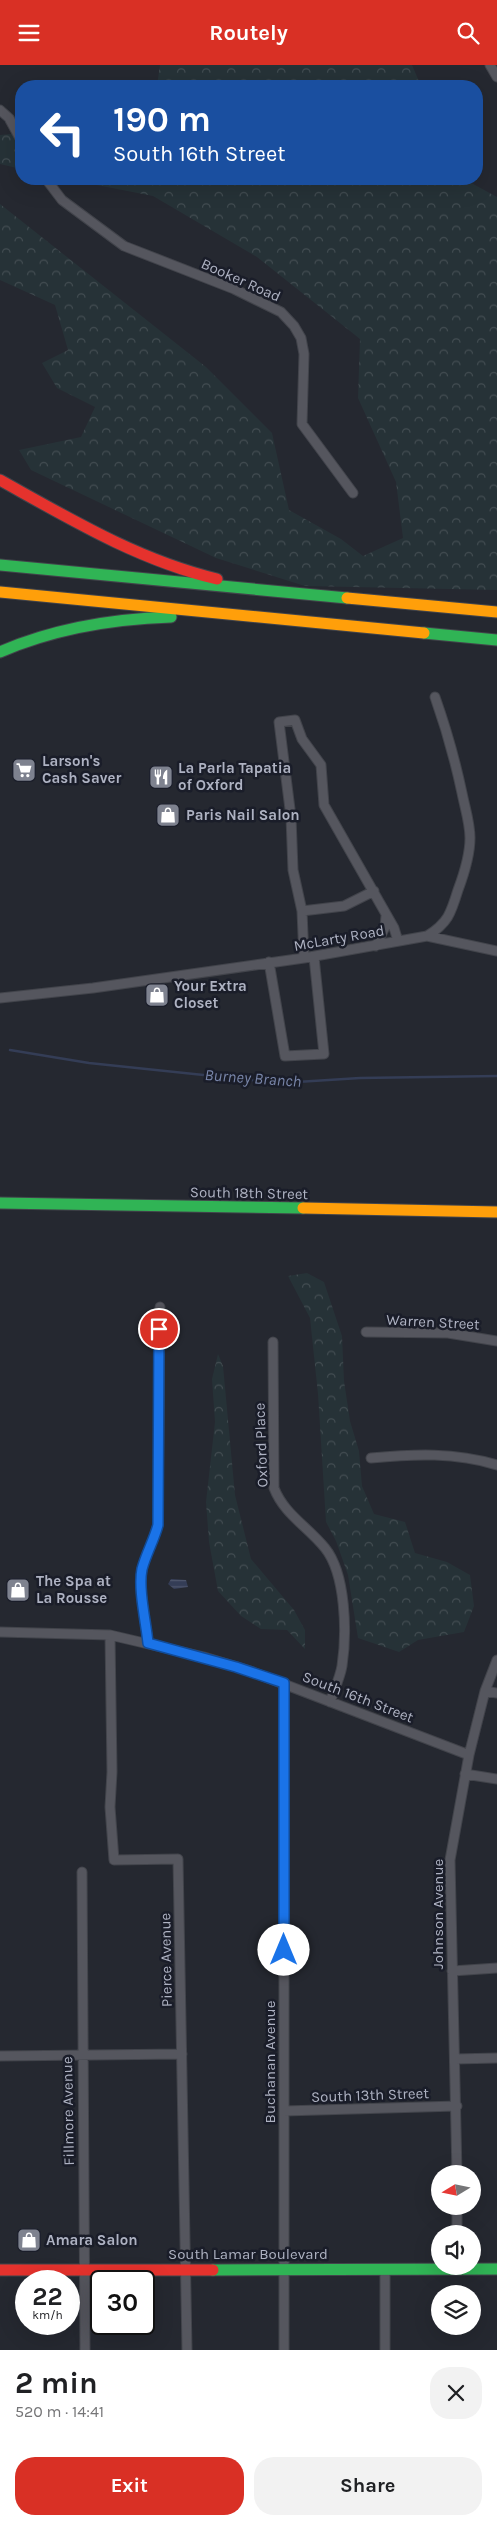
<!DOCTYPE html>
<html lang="en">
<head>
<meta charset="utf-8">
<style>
  :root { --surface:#fff; --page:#f2f2f2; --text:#202124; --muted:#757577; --accent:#d93025 }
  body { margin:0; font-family:Karla,sans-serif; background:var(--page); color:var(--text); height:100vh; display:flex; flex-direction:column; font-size:19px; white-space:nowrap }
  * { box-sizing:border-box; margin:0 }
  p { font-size:16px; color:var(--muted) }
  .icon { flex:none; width:28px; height:28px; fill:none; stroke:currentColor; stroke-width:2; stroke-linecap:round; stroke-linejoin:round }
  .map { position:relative; height:2285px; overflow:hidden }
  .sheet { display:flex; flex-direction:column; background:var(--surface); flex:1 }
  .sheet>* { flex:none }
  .hud { position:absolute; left:15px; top:15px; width:468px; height:105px; border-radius:20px; box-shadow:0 5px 20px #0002; background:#1a4fa0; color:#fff; overflow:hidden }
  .needle { width:32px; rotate:260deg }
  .tools { position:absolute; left:431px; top:2100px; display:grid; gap:10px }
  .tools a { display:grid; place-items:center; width:50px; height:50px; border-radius:50%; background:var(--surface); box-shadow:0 5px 20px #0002; font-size:25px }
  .speed { position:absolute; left:15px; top:2205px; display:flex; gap:10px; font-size:25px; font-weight:700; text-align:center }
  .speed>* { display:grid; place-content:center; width:65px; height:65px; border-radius:50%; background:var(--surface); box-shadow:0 5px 20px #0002; line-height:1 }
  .speed small { font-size:12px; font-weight:400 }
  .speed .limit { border:2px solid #111; border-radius:8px; background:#fff; color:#111 }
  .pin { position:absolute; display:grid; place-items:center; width:42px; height:42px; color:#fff; margin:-21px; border:2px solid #fff; border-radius:50%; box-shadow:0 1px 5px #0007 }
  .me { position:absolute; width:55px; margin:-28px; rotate:0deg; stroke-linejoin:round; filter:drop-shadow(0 0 4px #0008) }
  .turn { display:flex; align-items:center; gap:18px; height:105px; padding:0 15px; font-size:22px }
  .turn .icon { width:65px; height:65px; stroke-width:2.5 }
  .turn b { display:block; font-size:35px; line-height:42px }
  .round { display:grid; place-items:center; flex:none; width:52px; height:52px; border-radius:20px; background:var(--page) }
  .headline { display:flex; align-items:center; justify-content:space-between; height:85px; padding:0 15px }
  h1 { font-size:30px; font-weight:700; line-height:38px }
  .button { display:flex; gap:10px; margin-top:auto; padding:10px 15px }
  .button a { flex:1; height:58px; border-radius:20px; background:var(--accent); color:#fff; font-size:20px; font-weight:700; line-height:58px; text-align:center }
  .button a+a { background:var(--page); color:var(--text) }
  header { display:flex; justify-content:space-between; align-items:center; height:65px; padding:0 15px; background:var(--accent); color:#fff; font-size:22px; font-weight:700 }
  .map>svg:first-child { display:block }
  .forest { fill:url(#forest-crowns) }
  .water { fill:url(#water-rules) }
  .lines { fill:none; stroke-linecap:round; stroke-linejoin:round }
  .stream { stroke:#343d56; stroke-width:2.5 }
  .street-casing { stroke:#42444b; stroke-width:11 }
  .fast-casing { stroke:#42444b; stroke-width:13 }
  .slow-casing { stroke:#42444b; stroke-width:13 }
  .jam-casing { stroke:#42444b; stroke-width:13 }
  .street { stroke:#55565e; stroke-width:9 }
  .fast { stroke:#30b455; stroke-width:11 }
  .slow { stroke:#ff9f0a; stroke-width:11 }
  .jam { stroke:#e5322d; stroke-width:11 }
  .route-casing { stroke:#114b97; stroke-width:12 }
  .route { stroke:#1a73e8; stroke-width:9 }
  .labels { text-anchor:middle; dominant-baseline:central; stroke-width:5; stroke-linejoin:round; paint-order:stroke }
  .street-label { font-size:15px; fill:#aeb2c2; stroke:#1a1d29 }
  .poi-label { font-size:15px; font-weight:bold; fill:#aeb2c2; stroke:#1a1d29; text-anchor:start }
  .water-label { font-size:16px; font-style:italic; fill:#7885a8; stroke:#1a1d29 }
</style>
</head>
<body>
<header><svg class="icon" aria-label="menu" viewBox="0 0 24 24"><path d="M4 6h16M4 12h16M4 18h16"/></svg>Routely<svg class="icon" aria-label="search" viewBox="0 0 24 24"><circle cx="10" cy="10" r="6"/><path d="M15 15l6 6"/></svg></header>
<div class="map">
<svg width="497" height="2285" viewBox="0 0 497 2285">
  <defs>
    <pattern id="forest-crowns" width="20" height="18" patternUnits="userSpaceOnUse" patternTransform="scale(1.25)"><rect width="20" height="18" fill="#263237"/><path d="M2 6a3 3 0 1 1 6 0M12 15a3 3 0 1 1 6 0" fill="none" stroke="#434d52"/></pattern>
    <pattern id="water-rules" width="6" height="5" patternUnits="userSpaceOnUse" patternTransform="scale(1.25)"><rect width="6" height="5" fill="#343d56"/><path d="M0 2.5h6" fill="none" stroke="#4f576d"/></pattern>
  </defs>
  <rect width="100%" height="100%" fill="#252830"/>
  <path class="forest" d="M 160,0 L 412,0 L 421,21 L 157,21 Z
    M 21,68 L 21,104 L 0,99 L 0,70 Z
    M 66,114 L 464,114 L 497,132 L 497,525 L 305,521 L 216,493 L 31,405 L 19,385 L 81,372 L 95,342 L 57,323 L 42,298 L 68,285 L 55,240 L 0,215 L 0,139 L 206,302 L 272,368 L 289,445 L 341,474 L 363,491 L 403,473 L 396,417 L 358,333 L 360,274 L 257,192 L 153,131 Z
    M 307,1208 L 324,1217 L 342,1271 L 344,1316 L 350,1356 L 359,1386 L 362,1421 L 374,1449 L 405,1457 L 415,1488 L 447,1497 L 470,1510 L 474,1541 L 464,1567 L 418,1575 L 399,1587 L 358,1573 L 348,1510 L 336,1476 L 326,1457 L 318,1329 L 310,1253 L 288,1211 Z
    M 218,1289 L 223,1301 L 235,1430 L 251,1494 L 294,1545 L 305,1565 L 305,1584 L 287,1565 L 261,1564 L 241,1551 L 218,1526 L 209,1477 L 206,1437 L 215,1357 L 212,1314 Z"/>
  <path class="water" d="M 171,1514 L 186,1515 L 188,1522 L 174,1524 L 168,1519 Z"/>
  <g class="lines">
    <path class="stream" d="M 10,985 L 89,998 L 281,1018 L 360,1013 L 497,1011"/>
    <g class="street-casing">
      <path id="street" d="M 490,0 L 497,12
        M 0,45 L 9,53 L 21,75
        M 46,114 L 62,135 L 124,181 L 234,224 L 281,247 L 294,261 L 301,273 L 304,289 L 302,359 L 353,428
        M 302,846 L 344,841 L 374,826
        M 427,871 L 497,886
        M 376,881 L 385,862 L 386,851
        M 304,893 L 302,846 L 293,805 L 291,752 L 279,657 L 295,655 L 302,674 L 321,700 L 324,740 L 394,863 L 398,876
        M 269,897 L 285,991 L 324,989 L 314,892
        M 0,933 L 93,923 L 304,893 L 427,871 C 448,858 451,848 458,825 C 464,809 470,791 470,773 C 470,758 465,743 462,728 C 455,695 446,663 435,632
        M 366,1267 L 448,1268 L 497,1276
        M 273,1277 L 274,1423 C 284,1449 307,1461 325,1483 C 346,1509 347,1568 342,1601 C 340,1613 334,1625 330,1637
        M 371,1393 C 414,1389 455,1387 497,1400
        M 0,1567 L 110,1570 L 204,1592 L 250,1606 L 469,1690
        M 110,1570 L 112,1707 L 110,1742 L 114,1795 L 178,1794 L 187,2285
        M 148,1578 C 146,1557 138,1525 142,1504 C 146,1489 154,1475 158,1460 L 160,1242
        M 284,1618 L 284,2285
        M 485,1626 L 497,1628
        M 465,1709 L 497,1714
        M 82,1807 L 85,2285
        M 452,1906 L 497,1903
        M 0,1991 L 182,1989
        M 455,1994 L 497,1993
        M 284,2046 L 457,2041
        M 457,2109 L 450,1795 L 469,1690 L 485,1626 L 497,1595
        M 457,2141 L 457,2169
        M 385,2204 L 385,2285"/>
    </g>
    <g class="fast-casing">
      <path id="fast" d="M 0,500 L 347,533
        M 424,568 L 497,575
        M 0,587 C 55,563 111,554 171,552
        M 0,1138 L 303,1143
        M 213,2205 L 497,2204"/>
    </g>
    <g class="slow-casing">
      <path id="slow" d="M 0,527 L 424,568
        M 347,533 L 497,547
        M 303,1143 L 497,1147"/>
    </g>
    <g class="jam-casing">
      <path id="jam" d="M 0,415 C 70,454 138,495 217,514
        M 0,2205 L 213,2205"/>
    </g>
    <use href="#street" class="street"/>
    <use href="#fast" class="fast"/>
    <use href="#slow" class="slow"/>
    <use href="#jam" class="jam"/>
  </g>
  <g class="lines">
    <g class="route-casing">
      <path id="route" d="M 159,1264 L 158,1460 C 154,1475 146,1489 142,1504 C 138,1524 146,1557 148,1578 L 236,1602 L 284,1618 L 284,1885"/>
    </g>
    <use href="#route" class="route"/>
  </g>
  <defs>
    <g id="supermarket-square" transform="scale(1.25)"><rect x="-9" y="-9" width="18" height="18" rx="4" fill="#7e828f" stroke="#1a1d29"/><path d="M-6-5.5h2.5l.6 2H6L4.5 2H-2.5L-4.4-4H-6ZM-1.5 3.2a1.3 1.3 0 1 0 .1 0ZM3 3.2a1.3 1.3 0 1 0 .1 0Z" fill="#fff"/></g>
    <g id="restaurant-square" transform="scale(1.25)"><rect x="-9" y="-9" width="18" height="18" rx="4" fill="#7e828f" stroke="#1a1d29"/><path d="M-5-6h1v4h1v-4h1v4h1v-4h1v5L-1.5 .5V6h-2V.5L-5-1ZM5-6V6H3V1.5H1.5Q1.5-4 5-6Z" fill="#fff"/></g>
    <g id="shop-square" transform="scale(1.25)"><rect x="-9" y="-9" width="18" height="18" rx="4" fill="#7e828f" stroke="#1a1d29"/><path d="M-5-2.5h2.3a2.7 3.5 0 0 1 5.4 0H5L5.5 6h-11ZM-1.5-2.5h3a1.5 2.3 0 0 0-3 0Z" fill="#fff"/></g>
  </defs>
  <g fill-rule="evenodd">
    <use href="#supermarket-square" x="24" y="705"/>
    <use href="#restaurant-square" x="161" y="712"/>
    <use href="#shop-square" x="168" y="750"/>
    <use href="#shop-square" x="157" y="930"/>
    <use href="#shop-square" x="18" y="1525"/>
    <use href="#shop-square" x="29" y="2175"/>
  </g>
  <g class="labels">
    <g class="street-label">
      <text transform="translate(241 215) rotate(24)">Booker Road</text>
      <text transform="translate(339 873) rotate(-10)">McLarty Road</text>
      <text transform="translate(249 1128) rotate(1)">South 18th Street</text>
      <text transform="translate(433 1257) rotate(3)">Warren Street</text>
      <text transform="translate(261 1380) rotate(-92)">Oxford Place</text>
      <text transform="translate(358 1632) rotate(21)">South 16th Street</text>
      <text transform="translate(438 1849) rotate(-90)">Johnson Avenue</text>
      <text transform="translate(166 1895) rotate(-91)">Pierce Avenue</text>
      <text transform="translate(270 1997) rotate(-90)">Buchanan Avenue</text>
      <text transform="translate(370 2030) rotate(-2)">South 13th Street</text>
      <text transform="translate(68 2046) rotate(-91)">Fillmore Avenue</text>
      <text x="248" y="2189">South Lamar Boulevard</text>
    </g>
    <g class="poi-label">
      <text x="42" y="696">Larson's<tspan x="42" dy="17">Cash Saver</tspan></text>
      <text x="178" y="703">La Parla Tapatia<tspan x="178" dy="17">of Oxford</tspan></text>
      <text x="186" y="750">Paris Nail Salon</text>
      <text x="174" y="921">Your Extra<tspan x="174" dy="17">Closet</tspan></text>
      <text x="36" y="1516">The Spa at<tspan x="36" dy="17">La Rousse</tspan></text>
      <text x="46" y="2175">Amara Salon</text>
    </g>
    <g class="water-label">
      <text transform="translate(253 1013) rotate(4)">Burney Branch</text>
    </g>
  </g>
</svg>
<div class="tools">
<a><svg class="needle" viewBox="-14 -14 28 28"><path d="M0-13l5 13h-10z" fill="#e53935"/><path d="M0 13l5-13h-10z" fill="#757577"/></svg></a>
<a><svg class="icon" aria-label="sound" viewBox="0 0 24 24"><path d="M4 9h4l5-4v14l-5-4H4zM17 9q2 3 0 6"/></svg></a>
<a><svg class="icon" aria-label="layers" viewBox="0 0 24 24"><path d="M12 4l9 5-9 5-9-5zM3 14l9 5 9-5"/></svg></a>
</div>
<div class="speed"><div>22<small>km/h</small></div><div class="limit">30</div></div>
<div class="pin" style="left:159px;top:1264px;background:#d93025"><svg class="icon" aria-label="arrive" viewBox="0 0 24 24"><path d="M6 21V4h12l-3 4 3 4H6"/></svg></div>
<svg class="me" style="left:284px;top:1885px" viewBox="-20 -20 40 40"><circle r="19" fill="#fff"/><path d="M0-13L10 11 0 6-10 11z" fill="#1a73e8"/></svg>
<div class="hud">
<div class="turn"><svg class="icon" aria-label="left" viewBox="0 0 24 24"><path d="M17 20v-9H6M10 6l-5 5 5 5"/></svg><div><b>190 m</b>South 16th Street</div></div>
</div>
</div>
<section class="sheet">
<div class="headline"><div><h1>2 min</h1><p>520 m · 14:41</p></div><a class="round"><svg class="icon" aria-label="close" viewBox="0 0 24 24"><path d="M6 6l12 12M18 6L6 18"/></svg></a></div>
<div class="button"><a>Exit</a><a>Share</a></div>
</section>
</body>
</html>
